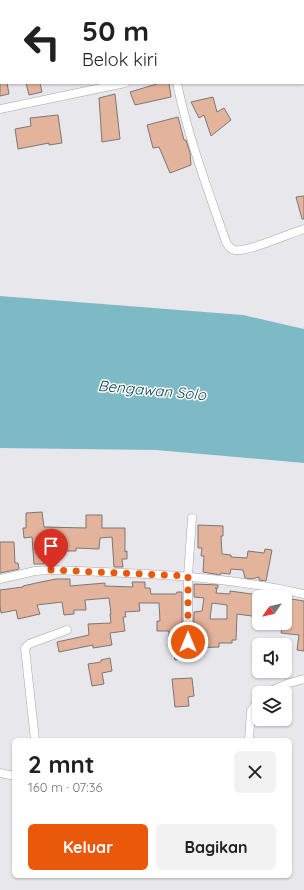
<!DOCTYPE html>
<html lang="id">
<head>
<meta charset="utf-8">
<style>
  :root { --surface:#fff; --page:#f2f2f2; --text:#202124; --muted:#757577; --accent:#ea580c }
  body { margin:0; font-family:Quicksand,sans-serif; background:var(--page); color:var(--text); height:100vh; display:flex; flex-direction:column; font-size:15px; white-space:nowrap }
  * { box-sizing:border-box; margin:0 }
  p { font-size:13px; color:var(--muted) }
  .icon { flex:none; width:22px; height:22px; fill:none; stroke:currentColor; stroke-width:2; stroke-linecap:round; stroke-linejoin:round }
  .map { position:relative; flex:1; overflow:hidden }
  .drawer { position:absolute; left:12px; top:738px; width:280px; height:140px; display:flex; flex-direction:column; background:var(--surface); border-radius:6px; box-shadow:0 1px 3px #0004 }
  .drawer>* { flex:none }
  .banner { position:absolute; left:0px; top:0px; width:304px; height:84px; box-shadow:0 1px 3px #0004; background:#fff; color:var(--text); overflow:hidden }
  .needle { width:26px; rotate:236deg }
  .controls { position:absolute; left:252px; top:590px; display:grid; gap:8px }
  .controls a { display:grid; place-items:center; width:40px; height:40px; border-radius:6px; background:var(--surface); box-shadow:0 1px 3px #0004; font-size:20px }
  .pin { position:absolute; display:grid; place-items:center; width:34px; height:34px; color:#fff; margin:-41px -17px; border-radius:50% 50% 50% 0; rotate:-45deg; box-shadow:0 0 4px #0007 }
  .pin .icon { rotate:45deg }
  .me { position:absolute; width:44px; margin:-22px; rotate:0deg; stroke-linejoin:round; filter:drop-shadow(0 0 3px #0008) }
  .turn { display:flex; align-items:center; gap:14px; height:84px; padding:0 16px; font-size:18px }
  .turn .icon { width:52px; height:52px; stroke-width:2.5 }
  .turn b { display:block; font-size:28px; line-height:34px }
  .round { display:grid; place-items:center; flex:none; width:42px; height:42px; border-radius:6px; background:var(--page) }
  .headline { display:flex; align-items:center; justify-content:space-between; height:68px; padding:0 16px }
  h1 { font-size:24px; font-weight:700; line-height:30px }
  .button { display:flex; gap:8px; margin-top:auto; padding:8px 16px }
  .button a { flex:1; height:46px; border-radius:6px; background:var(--accent); color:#fff; font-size:16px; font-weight:700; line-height:46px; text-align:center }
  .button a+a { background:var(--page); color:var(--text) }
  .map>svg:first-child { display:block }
  .water { fill:#7dbac5 }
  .building { fill:#e3b39c; stroke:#7b7775; fill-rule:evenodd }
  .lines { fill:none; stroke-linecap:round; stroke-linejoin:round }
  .minor-casing { stroke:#a5a5a9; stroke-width:9 }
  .minor { stroke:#fff; stroke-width:8 }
  .route { stroke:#ea580c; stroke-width:7; stroke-dasharray:0 12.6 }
  .labels { text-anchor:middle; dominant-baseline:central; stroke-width:3; stroke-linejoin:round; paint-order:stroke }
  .water-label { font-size:15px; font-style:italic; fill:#003d45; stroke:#fff }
</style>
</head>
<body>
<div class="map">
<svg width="304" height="890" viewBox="0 0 304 890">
  <rect width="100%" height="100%" fill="#e8e8ec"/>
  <path class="water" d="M 0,296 L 243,315 L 304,329 L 304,463 L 156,450 L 0,448 Z"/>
  <path class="building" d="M 0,83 L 7,83 L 9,94 L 0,96 Z
    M 26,83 L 40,83 L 42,92 L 29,95 Z
    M 160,83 L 169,83 L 171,97 L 135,105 L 130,92 Z
    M 115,94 L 120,139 L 102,142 L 99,98 Z
    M 213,97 L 217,112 L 224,108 L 231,120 L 211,136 L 204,115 L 199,118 L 191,102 Z
    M 58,115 L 62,143 L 49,145 L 49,143 L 18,149 L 15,129 L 31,126 L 30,118 Z
    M 178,117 L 184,140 L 186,140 L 190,153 L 191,165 L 170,173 L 159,147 L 153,148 L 147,125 Z
    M 304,196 L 304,219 L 302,219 L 296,197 Z
    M 42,512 L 44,527 L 86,528 L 86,515 L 102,515 L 102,528 L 125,528 L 125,552 L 127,551 L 127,559 L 122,559 L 123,567 L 114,567 L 112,537 L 100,538 L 99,549 L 76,548 L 76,551 L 60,551 L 60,553 L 44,553 L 44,564 L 34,564 L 32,537 L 24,538 L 23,528 L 26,528 L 26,513 Z
    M 198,525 L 223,526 L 223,536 L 221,536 L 222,554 L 231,555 L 231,557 L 247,558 L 248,551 L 264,553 L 265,549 L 272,550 L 266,581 L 259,580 L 259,577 L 252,579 L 245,578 L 243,570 L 231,569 L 230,574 L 221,573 L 220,575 L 203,572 L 204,556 L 201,556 L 202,548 L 198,548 Z
    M 0,542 L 14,542 L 15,563 L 18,563 L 19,569 L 0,573 Z
    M 56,579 L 70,579 L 70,586 L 105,583 L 105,586 L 133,587 L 132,582 L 145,582 L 145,588 L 150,588 L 151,594 L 176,594 L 177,592 L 182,592 L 182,642 L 183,645 L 188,647 L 191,647 L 193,642 L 194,612 L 202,611 L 204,598 L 194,597 L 194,584 L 218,585 L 218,588 L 215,588 L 217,589 L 216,593 L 230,594 L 230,591 L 259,595 L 259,617 L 237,614 L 236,640 L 232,640 L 232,643 L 219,643 L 219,647 L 188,648 L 189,658 L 175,660 L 172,640 L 169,640 L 169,631 L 157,631 L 157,621 L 160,621 L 159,603 L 139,603 L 140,611 L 125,612 L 126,617 L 123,617 L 125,631 L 110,633 L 112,645 L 93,648 L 93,645 L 59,652 L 57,642 L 89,635 L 88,624 L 111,623 L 110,614 L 111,614 L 109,598 L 85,600 L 86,610 L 74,610 L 74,614 L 64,615 L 62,602 L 37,605 L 40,614 L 18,619 L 16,610 L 1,613 L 0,606 L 0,590 L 23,587 L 23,586 L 36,583 ZM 212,603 L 227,605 L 227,619 L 210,619 Z
    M 285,598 L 304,601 L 304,651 L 297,650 L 299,635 L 281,633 L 283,623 L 285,623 Z
    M 110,658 L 112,671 L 102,673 L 104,684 L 92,686 L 88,664 L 101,662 L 101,660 Z
    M 192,678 L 194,696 L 188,697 L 189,706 L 175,707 L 172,679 Z"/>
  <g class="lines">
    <g class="minor-casing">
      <path id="minor" d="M 169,0 L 169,1
        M 303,39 L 304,39
        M 177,83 C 188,137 208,190 226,242 C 228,246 230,249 235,250 C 246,253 290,233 304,229
        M 0,109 L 125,83
        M 0,579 L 35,571 L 51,570 C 135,573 221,575 304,594
        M 188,642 L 188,576 L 192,518
        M 266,693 L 289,683 L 304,679
        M 35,740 L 25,648 L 29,644 L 67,630
        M 249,740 L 251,711 L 259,699
        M 0,773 L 14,776"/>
    </g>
    <use href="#minor" class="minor"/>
  </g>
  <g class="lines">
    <path class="route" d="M 51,570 L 188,576 L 188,642"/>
  </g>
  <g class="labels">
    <g class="water-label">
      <text transform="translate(152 390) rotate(5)">Bengawan Solo</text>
    </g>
  </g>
</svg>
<div class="controls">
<a><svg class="needle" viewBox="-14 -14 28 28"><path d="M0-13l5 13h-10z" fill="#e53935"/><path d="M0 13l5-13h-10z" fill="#757577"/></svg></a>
<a><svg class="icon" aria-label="sound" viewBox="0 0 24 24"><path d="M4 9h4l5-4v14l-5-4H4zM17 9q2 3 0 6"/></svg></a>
<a><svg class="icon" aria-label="layers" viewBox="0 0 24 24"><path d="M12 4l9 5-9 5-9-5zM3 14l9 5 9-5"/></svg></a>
</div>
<div class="pin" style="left:51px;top:570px;background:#d93025"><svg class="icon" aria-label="arrive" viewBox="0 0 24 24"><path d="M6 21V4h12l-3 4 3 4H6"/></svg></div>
<svg class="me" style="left:188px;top:642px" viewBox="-20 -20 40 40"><circle r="17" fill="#ea580c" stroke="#fff" stroke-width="3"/><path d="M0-11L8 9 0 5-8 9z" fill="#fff"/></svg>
<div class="banner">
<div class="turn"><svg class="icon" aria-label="left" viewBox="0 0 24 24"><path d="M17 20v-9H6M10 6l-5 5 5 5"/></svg><div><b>50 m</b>Belok kiri</div></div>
</div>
<section class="drawer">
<div class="headline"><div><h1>2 mnt</h1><p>160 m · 07:36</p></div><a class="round"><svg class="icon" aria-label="close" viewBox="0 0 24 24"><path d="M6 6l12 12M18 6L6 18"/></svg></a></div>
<div class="button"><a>Keluar</a><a>Bagikan</a></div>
</section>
</div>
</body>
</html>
